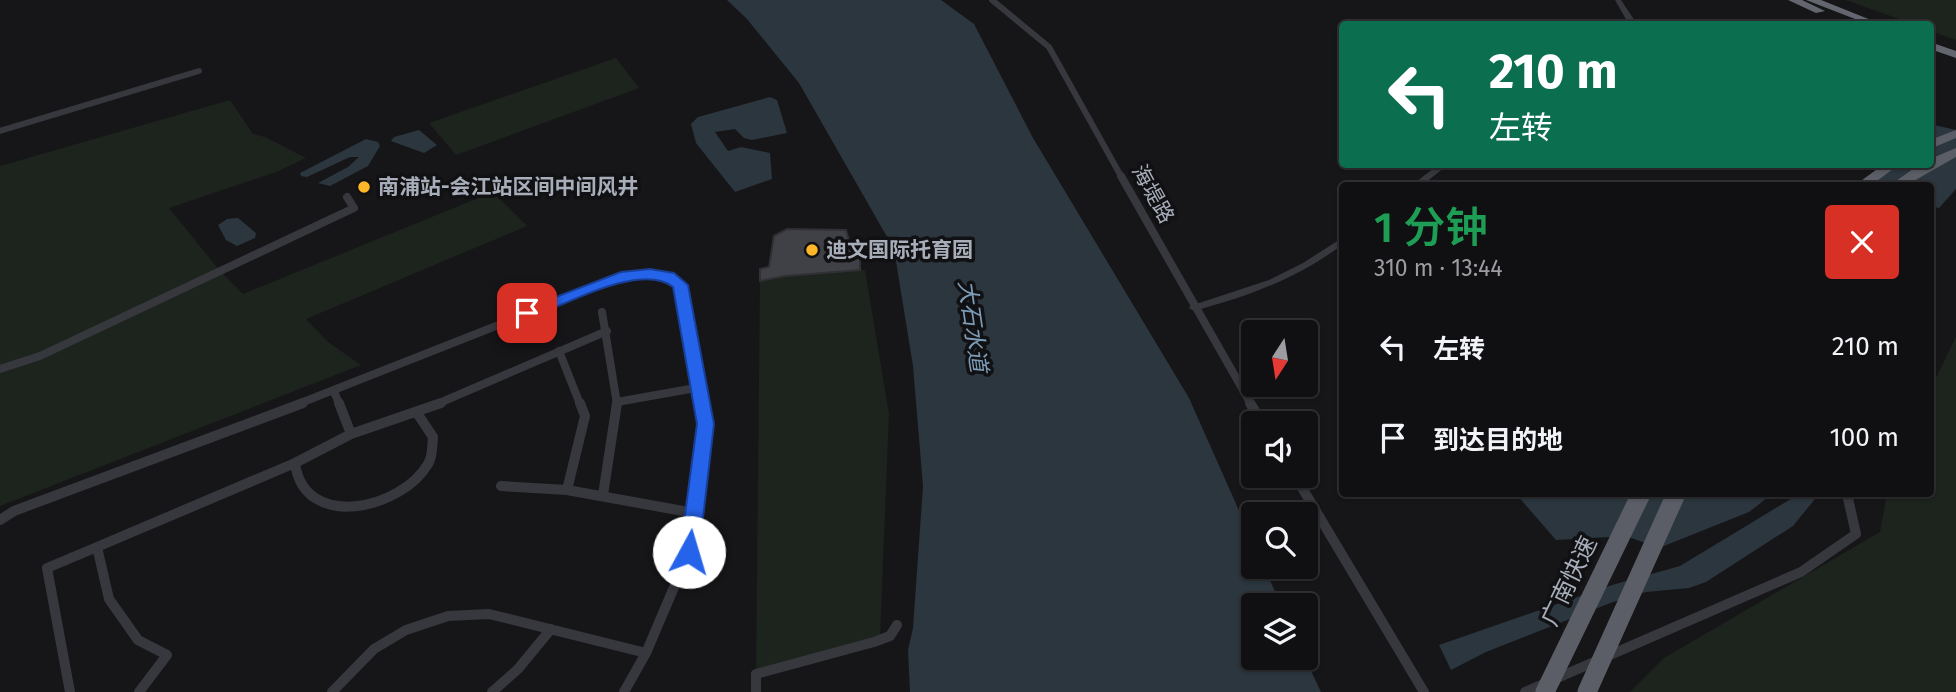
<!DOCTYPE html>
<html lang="zh">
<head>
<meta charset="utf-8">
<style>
  :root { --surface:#101013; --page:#19191c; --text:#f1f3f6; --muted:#9c9da0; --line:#303033 }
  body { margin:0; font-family:"Fira Sans","Noto Sans SC",sans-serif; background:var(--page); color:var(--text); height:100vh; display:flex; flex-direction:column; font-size:26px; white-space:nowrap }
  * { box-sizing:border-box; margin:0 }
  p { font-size:23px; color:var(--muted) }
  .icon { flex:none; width:38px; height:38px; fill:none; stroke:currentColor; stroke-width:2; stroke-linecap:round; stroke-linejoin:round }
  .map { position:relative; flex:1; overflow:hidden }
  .sheet { position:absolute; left:1339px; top:182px; width:595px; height:315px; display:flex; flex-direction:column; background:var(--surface); border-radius:7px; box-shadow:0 2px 5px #0004,0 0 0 2px var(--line) }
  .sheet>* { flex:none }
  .guide { position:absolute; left:1339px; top:21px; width:595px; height:147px; border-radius:7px; box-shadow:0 2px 5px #0004,0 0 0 2px var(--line); background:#0b6e4f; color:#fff; overflow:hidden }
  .needle { width:46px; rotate:192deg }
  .controls { position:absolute; left:1241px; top:320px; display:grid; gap:14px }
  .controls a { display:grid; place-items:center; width:77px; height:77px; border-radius:7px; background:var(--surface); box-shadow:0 2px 5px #0004,0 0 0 2px var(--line); font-size:35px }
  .pin { position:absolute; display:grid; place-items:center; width:60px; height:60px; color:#fff; margin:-30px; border-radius:14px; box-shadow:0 4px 10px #0006 }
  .me { position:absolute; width:77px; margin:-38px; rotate:6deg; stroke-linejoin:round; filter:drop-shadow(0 0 5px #0008) }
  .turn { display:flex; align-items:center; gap:24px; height:147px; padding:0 35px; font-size:32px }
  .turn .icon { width:91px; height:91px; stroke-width:2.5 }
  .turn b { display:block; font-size:49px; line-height:60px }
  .round { display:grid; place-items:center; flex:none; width:74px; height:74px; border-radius:7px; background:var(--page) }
  .overview { display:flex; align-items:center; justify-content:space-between; height:119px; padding:0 35px }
  h1 { font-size:42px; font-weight:600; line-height:52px; color:#1e9e55 }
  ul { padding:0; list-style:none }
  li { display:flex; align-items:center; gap:21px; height:91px; padding:0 35px }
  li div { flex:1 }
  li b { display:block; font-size:26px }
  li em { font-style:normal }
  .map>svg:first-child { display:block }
  .green { fill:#1c241d }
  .water { fill:#2b363e }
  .building { fill:#404146; stroke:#303035; stroke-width:2 }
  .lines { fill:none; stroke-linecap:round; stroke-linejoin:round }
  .minor-far2 { stroke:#37383e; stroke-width:6 }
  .minor-far1 { stroke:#37383e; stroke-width:8 }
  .minor { stroke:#37383e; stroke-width:10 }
  .tertiary { fill:#37383e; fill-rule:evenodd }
  .trunk { fill:#5b5e66; fill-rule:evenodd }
  .motorway { fill:#63666f; fill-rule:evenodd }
  .trunk-bridge { stroke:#5b5e66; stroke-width:19 }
  .route { fill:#2563eb; stroke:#184099; stroke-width:2 }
  .poi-dot { fill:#ffb728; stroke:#111114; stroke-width:2.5 }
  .labels { text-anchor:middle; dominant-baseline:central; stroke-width:7; stroke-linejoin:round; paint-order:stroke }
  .poi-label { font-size:21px; font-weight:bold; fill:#a8adba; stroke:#111114; text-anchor:start }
  .street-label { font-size:21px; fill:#a8adba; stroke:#111114 }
  .water-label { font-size:23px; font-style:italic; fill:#7c9bb7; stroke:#111114 }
  .near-street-label { font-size:24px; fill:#a8adba; stroke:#111114 }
</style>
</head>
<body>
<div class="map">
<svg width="1956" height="692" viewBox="0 0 1956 692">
  <rect width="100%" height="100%" fill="#161619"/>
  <path class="green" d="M 1846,0 L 1956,0 L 1956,40 L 1930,31 L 1930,24 L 1913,24 Z
    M 616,58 L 639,88 L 456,155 L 429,123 Z
    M 230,100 L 253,134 L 265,137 L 306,158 L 276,172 L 169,208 L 220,271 L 243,294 L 493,192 L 527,226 L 306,319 L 328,342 L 361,365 L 0,506 L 0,166 Z
    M 865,270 L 889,414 L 880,636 L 756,674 L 760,281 L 785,276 Z
    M 1956,337 L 1956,692 L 1630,692 L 1664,658 L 1880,532 L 1887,494 L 1930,494 L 1930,390 Z"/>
  <path class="water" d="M 727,0 L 941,0 L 974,24 L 1033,138 L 1189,398 L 1253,542 L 1253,567 L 1264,567 L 1281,605 L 1253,606 L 1253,658 L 1305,658 L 1321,692 L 910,692 L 908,650 L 913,628 L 923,486 L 913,366 L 894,249 L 799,83 L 747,19 Z
    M 770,97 L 777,100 L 787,133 L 752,140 L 744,138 L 735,129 L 715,132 L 728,151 L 741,147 L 770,153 L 772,179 L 735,192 L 696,143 L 691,124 L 698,117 Z
    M 1930,124 L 1956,130 L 1956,189 L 1939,208 L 1930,206 L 1930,186 L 1872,186 L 1883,165 L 1930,164 Z
    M 419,130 L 437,145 L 424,153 L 391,141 L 394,137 Z
    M 366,139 L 378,142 L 380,146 L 368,166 L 330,186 L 318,183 L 348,167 L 359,157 L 350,157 L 307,177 L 301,176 L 300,173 Z
    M 238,218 L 256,233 L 255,238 L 237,246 L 226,240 L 218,225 L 227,219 Z
    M 1516,494 L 1772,494 L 1749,512 L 1659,548 L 1626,536 L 1556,540 Z
    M 1799,494 L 1819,494 L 1793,526 L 1706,582 L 1689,588 L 1646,592 L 1613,602 L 1486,652 L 1451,670 L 1439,645 L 1612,585 L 1680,566 Z"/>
  <path class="building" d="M 787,229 L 846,230 L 854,258 L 860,258 L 860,270 L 785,276 L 760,281 L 760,269 L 769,267 L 774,236 Z"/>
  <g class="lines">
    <path class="minor-far2" d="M 992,0 L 1049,47 L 1122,178
      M 0,131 L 199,71"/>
    <path class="minor-far1" d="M 1121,176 L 1251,404
      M 602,312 L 617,404
      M 559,351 L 580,404
      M 0,369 L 40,356 L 354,208 L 347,197
      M 334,391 L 339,404
      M 617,402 L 701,387
      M 298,404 L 600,285 C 628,275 654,268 680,285 L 701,404
      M 437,404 L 607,331"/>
    <path class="minor" d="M 339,403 L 351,434
      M 1250,403 L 1263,424
      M 295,463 C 304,532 402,509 428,464 C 433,456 432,446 433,437 L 417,413
      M 1295,476 L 1424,692
      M 501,486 L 567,490 L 694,513
      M 567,490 L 585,416 L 580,403
      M 603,495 L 617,403
      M 0,520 L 14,511 L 303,403
      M 97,547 L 295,463 L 351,434 L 441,403
      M 70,692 L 47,568 L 97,547 L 109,599 L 138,640 L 167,655 L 139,692
      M 332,692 L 374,649 L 406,630 L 448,616 L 489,614 L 646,653
      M 492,692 L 518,669 L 551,629
      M 624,692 L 646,653 L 689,552 L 705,424 L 701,403
      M 756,692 L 756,674 L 874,642 L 890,636 L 897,625
      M 1525,692 L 1801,572 L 1856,534 L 1847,494"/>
    <path class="tertiary" d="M 1615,0 L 1621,0 L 1635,21 L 1633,24 L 1627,24 L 1627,21 Z
      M 1439,164 L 1449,164 L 1421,186 L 1411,186 Z
      M 1342,238 L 1342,245 C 1296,279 1249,296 1194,311 L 1189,308 L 1190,306 L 1269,280 L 1303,263 Z"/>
    <path class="trunk" d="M 1956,130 L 1956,138 L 1930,149 L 1930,140 Z
      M 1956,148 L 1956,157 L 1905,186 L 1889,186 L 1920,164 L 1930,164 L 1930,159 Z
      M 1884,164 L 1900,164 L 1870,186 L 1854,186 Z"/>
    <path class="motorway" d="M 1788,0 L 1802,0 L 1825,11 L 1816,13 Z
      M 1806,0 L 1821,0 L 1881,24 L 1868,24 Z
      M 1930,42 L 1956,51 L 1956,58 L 1930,49 Z"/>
    <path class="trunk-bridge" d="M 1545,692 L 1641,494
      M 1587,692 L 1676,494"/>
  </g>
  <path class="route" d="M 650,269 L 674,273 L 688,285 L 714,424 L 699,552 L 696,558 L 689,560 L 683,558 L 680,552 L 697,424 L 673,287 C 642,262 566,304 533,317 L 527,319 L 520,313 L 522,310 L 621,272 Z"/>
  <g class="poi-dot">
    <circle cx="364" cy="187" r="7"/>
    <circle cx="812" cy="250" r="7"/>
  </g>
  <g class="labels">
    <g class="poi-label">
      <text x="378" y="187">南浦站-会江站区间中间风井</text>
      <text x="826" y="250">迪文国际托育园</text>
    </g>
    <g class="street-label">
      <text transform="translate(1153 194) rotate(61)">海堤路</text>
    </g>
    <g class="water-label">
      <text transform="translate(973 326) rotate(82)">大石水道</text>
    </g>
    <g class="near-street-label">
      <text transform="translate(1569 581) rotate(-64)">广南快速</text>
    </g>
  </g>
</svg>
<div class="controls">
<a><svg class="needle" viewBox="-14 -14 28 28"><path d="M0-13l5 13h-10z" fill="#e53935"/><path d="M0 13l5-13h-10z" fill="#9c9da0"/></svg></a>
<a><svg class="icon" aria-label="sound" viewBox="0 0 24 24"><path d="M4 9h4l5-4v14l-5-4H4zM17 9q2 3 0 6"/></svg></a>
<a><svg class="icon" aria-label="search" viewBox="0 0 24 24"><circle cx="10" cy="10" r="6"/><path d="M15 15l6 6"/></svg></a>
<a><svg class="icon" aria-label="layers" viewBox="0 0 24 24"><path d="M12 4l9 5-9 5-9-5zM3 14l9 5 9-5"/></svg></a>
</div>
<div class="pin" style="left:527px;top:313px;background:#d93025"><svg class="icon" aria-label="arrive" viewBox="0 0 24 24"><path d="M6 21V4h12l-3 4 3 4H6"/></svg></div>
<svg class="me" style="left:689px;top:552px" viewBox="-20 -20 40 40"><circle r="19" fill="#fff"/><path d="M0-13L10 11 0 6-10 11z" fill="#2563eb"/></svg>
<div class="guide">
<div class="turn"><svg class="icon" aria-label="left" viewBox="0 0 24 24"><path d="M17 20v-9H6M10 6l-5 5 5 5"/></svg><div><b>210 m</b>左转</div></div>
</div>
<section class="sheet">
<div class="overview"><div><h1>1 分钟</h1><p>310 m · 13:44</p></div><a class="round" style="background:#d93025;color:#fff"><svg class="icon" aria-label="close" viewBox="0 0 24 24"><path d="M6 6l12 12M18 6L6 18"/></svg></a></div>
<ul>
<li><svg class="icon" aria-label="left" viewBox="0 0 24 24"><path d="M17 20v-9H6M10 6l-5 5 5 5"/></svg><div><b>左转</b></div><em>210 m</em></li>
<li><svg class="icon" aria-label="arrive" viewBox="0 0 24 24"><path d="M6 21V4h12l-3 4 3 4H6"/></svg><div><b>到达目的地</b></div><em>100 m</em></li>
</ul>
</section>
</div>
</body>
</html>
